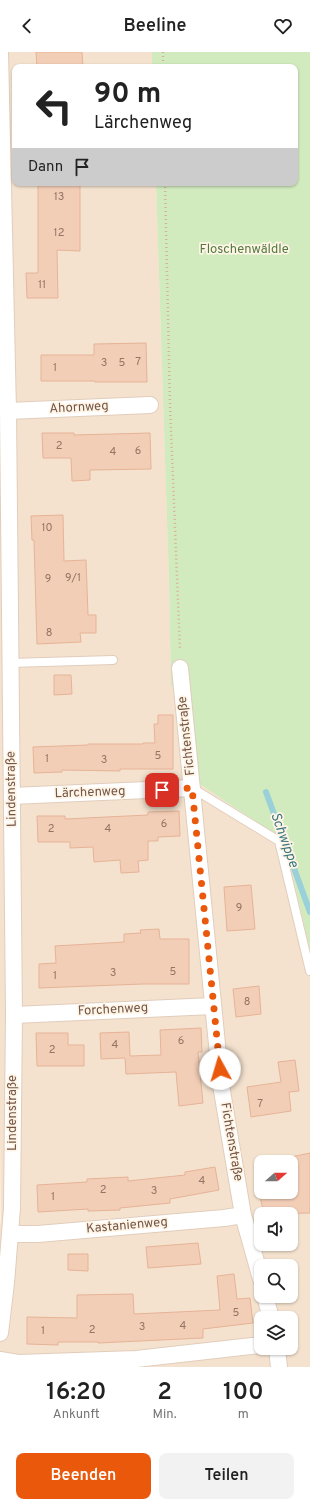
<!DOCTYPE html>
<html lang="de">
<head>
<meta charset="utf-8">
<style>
  :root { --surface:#fff; --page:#f2f2f2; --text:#222; --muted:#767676; --accent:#ea580c }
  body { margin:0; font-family:Overpass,sans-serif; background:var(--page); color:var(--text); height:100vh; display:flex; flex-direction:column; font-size:15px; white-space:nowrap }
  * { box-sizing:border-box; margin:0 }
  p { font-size:13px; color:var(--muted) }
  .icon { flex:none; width:22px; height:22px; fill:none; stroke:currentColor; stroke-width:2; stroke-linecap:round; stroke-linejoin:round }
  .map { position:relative; height:1315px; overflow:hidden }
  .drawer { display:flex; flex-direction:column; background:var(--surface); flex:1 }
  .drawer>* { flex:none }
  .top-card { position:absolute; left:12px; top:12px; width:286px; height:122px; border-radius:8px; box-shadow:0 1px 3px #0004; background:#fff; color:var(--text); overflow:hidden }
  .needle { width:26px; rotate:69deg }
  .buttons { position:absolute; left:254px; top:1103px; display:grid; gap:8px }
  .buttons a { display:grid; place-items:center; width:44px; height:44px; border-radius:8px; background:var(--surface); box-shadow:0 1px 3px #0004; font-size:20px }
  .pin { position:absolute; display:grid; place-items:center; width:34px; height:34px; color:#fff; margin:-17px; border-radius:8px; box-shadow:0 2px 6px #0006 }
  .me { position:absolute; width:44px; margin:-22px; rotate:354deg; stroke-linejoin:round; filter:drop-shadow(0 0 3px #0008) }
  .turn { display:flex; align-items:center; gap:14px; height:84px; padding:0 16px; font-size:18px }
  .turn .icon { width:52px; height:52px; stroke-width:2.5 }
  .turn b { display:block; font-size:28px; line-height:34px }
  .then { display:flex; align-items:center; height:38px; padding:0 16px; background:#0003; gap:8px; font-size:15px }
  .eta { display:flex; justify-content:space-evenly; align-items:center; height:68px; text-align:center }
  .eta b { font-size:24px; font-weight:600; line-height:28px }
  .primary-button { display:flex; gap:8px; margin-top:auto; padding:8px 16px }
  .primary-button a { flex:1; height:46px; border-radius:8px; background:var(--accent); color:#fff; font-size:16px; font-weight:600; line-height:46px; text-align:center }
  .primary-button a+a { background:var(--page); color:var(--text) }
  header { display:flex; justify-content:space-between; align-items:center; height:52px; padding:0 16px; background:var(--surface); font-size:18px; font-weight:600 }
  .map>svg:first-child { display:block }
  .residential { fill:#f4e2ce; fill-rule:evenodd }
  .green { fill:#d1eabe }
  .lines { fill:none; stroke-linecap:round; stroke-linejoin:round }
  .stream { stroke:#9ad0d8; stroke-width:6 }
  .building { fill:#f3ceb7; stroke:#e6b397 }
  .service-casing { stroke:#e1cdbc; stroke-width:10 }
  .minor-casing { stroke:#e1cdbc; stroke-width:18 }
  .path { stroke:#d7b19a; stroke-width:2.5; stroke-dasharray:1 3; stroke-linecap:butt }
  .service { stroke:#fff; stroke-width:8 }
  .minor { stroke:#fff; stroke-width:16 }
  .route { stroke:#ea580c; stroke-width:7; stroke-dasharray:0 12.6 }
  .labels { text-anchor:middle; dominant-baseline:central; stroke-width:3.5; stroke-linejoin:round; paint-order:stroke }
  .number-label { font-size:11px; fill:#947463 }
  .park-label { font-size:13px; fill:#527a3f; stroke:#fff5e7 }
  .street-label { font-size:13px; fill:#745647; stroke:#fff5e7 }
  .water-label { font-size:14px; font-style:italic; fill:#3d7781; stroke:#fff5e7 }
</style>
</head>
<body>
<header><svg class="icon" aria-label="back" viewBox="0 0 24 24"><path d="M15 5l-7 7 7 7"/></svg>Beeline<svg class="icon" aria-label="heart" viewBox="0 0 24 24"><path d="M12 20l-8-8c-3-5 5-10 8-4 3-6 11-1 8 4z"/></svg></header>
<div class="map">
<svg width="310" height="1315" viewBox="0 0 310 1315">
  <rect width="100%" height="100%" fill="#fdf1e0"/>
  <path class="residential" d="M 0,0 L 152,0 L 152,15 L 15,15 L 15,131 L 156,131 L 169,530 L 171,634 L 181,643 L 198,731 L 285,789 L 310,899 L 310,1315 L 0,1315 L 0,1175 L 1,1168 L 0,1084 ZM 261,1110 L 291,1110 L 291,1140 L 261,1140 ZM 261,1162 L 291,1162 L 291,1192 L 261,1192 ZM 261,1214 L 291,1214 L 291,1244 L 261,1244 ZM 261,1266 L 291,1266 L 291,1296 L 261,1296 Z"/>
  <path class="green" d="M 152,0 L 310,0 L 310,899 L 285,789 L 198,731 L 181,643 L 171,634 L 169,530 L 156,131 L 295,131 L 295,15 L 152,15 Z"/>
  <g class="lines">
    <path class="stream" d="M 266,740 L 310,860"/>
  </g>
  <path class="building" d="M 36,0 L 82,0 L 83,15 L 37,15 Z
    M 38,131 L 80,131 L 80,199 L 57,198 L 58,246 L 27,246 L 26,221 L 38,221 Z
    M 146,291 L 147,330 L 95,330 L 95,329 L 41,329 L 41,303 L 94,303 L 94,292 Z
    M 42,381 L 74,381 L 74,383 L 150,381 L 151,417 L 90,418 L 90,428 L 72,429 L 71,406 L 43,406 Z
    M 63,463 L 64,509 L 86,508 L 88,563 L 96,563 L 96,581 L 80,581 L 81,590 L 37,592 L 34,488 L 32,488 L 31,464 Z
    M 54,623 L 71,623 L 72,642 L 54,643 Z
    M 158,663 L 173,663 L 173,717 L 120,717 L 120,719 L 62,718 L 62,720 L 34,721 L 33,695 L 88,693 L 88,692 L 143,692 L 143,691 L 155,691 L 154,672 L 158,672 Z
    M 179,759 L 180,784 L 158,785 L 158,789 L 148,789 L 148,808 L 138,809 L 139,820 L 121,821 L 120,808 L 94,810 L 93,795 L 70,796 L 70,790 L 38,790 L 37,764 L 65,764 L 65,767 L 148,763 L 148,760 Z
    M 251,833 L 255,877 L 227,879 L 224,835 Z
    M 159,877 L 160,887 L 189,887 L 189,932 L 143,932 L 39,936 L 39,912 L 56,911 L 55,894 L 124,890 L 124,882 L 141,881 L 140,878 Z
    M 259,934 L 261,962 L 236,965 L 233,937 Z
    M 201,976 L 202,1000 L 198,1000 L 203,1051 L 179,1054 L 176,1020 L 126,1022 L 125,1006 L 101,1007 L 100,981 L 129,980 L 130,1004 L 161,1003 L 160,978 Z
    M 36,981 L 68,981 L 68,993 L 84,993 L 84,1014 L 37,1014 Z
    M 295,1008 L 299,1039 L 289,1040 L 291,1059 L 251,1065 L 247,1035 L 281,1030 L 278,1010 Z
    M 310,1101 L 310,1161 L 264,1162 L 259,1140 L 291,1140 L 291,1129 L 296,1129 L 291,1105 Z
    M 215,1115 L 219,1138 L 170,1147 L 170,1151 L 120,1156 L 120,1158 L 88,1159 L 88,1157 L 38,1160 L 37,1133 L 87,1130 L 87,1127 L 128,1125 L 128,1129 L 185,1123 L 185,1120 Z
    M 198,1191 L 201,1212 L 148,1216 L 146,1195 Z
    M 68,1202 L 88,1202 L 88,1219 L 68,1218 Z
    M 234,1222 L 237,1247 L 250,1246 L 253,1271 L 203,1277 L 203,1286 L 98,1291 L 98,1290 L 58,1290 L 58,1293 L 27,1292 L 27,1265 L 77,1266 L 77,1243 L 133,1242 L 134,1262 L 220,1258 L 217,1224 Z"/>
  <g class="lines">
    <g class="service-casing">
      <path id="service" d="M 10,611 L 113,608
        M 192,736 L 279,789 L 310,919"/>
    </g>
    <g class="minor-casing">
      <path id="minor" d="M 8,359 L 150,353
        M 180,616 L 221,1033 L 243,1163 L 261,1227
        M 12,744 L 192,736
        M 14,963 L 213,954
        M 10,1182 L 38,1182 L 224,1166 L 243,1163
        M 265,1244 L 271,1266
        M 0,1281 L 6,1231 L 12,1156 L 14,963 L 8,359 L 0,0
        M 277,1296 L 279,1315
        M 0,1308 L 18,1311 L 136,1307 L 261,1293"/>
    </g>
    <path class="path" d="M 163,0 L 163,15
      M 165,131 L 170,353 L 180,598"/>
    <use href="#service" class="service"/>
    <use href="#minor" class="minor"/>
  </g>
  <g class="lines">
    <path class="route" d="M 162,738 L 192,736 L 220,1017"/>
  </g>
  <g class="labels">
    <g class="number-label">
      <text x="59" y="145">13</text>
      <text x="59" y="181">12</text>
      <text x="42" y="233">11</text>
      <text x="138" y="310">7</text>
      <text x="104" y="311">3</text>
      <text x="122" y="311">5</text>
      <text x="55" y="316">1</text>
      <text x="59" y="394">2</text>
      <text x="138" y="399">6</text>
      <text x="113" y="400">4</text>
      <text x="47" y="476">10</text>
      <text x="73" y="526">9/1</text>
      <text x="48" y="527">9</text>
      <text x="49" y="581">8</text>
      <text x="158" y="704">5</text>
      <text x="47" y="707">1</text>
      <text x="104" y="708">3</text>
      <text x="164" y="772">6</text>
      <text x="51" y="777">2</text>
      <text x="108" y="777">4</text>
      <text x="239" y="856">9</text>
      <text x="173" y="920">5</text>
      <text x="113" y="921">3</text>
      <text x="55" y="924">1</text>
      <text x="247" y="950">8</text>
      <text x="181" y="989">6</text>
      <text x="115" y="993">4</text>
      <text x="52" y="998">2</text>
      <text x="260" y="1052">7</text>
      <text x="202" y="1129">4</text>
      <text x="103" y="1138">2</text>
      <text x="154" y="1139">3</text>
      <text x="53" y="1145">1</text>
      <text x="236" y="1261">5</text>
      <text x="183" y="1274">4</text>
      <text x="142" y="1275">3</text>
      <text x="92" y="1278">2</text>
      <text x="43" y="1279">1</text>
    </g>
    <g class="park-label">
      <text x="244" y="198">Floschenwäldle</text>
    </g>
    <g class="street-label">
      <text transform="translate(79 356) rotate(-3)">Ahornweg</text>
      <text transform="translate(187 684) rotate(-96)">Fichtenstraße</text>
      <text transform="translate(12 737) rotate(-91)">Lindenstraße</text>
      <text transform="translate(90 741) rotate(-2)">Lärchenweg</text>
      <text transform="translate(113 958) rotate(-3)">Forchenweg</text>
      <text transform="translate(13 1061) rotate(-90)">Lindenstraße</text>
      <text transform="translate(231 1090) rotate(80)">Fichtenstraße</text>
      <text transform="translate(127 1174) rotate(-5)">Kastanienweg</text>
    </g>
    <g class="water-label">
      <text transform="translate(284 788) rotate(70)">Schwippe</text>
    </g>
  </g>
</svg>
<div class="buttons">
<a><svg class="needle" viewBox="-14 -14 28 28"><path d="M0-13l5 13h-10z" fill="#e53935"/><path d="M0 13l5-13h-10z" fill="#767676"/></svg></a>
<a><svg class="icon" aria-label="sound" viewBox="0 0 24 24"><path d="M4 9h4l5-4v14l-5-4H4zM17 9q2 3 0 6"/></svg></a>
<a><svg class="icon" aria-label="search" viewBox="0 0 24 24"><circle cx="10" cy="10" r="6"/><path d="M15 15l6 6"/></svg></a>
<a><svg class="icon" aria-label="layers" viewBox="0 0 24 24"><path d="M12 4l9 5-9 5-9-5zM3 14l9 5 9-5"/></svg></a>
</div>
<div class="pin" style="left:162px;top:738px;background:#d93025"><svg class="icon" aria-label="arrive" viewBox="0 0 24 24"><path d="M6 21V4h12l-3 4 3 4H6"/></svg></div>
<svg class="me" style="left:220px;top:1017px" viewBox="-20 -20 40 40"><circle r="19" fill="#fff"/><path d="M0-13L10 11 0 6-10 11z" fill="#ea580c"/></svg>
<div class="top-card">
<div class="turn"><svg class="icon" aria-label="left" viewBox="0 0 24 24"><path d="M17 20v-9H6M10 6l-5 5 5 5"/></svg><div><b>90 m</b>Lärchenweg</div></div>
<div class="then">Dann<svg class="icon" aria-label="arrive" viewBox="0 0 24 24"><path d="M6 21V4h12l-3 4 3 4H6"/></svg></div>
</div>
</div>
<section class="drawer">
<div class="eta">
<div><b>16:20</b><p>Ankunft</p></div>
<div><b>2</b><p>Min.</p></div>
<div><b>100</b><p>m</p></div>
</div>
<div class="primary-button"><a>Beenden</a><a>Teilen</a></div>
</section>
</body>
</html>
